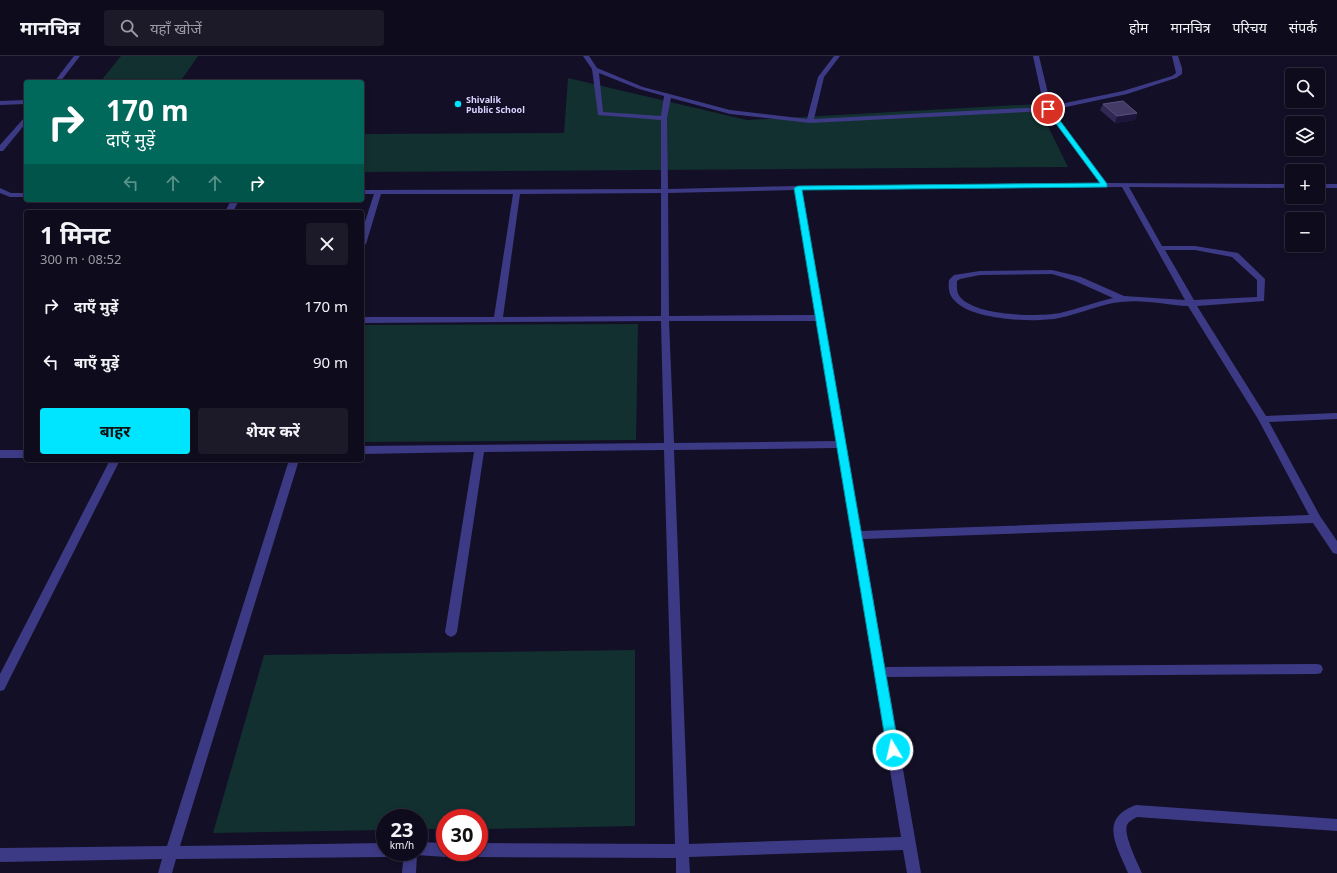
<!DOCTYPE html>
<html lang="hi">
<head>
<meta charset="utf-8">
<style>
  :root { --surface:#0e0b1c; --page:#1c1929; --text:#f1f3f6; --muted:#9b9ba3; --line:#2e2b3b; --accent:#00e5ff }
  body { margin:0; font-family:"Noto Sans","Noto Sans Devanagari",sans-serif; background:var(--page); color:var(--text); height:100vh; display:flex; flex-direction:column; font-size:15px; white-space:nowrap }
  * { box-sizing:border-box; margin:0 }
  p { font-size:13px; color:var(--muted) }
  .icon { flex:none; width:22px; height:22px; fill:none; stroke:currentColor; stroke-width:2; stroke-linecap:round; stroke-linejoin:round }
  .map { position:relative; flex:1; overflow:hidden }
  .sheet { position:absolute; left:24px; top:154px; width:340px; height:252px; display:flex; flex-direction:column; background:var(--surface); border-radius:4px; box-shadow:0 2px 6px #0003,0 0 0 1px var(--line) }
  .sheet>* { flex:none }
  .hud { position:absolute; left:24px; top:24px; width:340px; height:122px; border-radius:4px; box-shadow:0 2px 6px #0003,0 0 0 1px var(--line); background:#00695c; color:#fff; overflow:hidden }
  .controls { position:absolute; left:1285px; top:12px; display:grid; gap:8px }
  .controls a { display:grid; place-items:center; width:40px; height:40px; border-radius:4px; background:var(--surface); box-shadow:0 2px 6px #0003,0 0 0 1px var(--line); font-size:20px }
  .speed { position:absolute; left:376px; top:753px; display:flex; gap:8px; font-size:20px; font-weight:700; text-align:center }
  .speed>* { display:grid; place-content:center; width:52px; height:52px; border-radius:50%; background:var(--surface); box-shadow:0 2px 6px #0003,0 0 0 1px var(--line); line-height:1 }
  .speed small { font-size:10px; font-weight:400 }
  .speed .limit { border:6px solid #d22; background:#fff; color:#111 }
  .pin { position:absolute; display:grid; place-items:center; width:34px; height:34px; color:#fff; margin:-17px; border:2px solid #fff; border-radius:50%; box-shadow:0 1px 4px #0007 }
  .me { position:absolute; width:44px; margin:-22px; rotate:351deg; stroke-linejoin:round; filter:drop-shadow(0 0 3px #0008) }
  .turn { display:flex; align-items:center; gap:14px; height:84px; padding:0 16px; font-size:18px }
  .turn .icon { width:52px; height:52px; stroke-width:2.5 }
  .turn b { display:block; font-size:28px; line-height:34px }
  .lanes { display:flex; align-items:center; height:38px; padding:0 16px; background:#0003; justify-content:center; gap:20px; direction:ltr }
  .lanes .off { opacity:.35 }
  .round { display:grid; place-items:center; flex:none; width:42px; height:42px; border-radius:4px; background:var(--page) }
  .headline { display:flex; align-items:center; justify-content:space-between; height:68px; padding:0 16px }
  h1 { font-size:24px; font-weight:700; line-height:30px }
  .primary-button { display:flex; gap:8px; margin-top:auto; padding:8px 16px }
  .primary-button a { flex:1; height:46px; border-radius:4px; background:var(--accent); color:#111; font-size:16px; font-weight:700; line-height:46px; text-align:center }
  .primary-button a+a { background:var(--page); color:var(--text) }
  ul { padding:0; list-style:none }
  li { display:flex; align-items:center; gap:12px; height:56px; padding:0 16px }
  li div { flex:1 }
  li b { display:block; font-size:15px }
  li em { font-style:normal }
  header { display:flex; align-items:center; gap:24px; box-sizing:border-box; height:56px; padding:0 20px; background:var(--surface); border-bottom:1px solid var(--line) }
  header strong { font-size:19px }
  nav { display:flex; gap:22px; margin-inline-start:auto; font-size:14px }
  .search { width:280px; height:36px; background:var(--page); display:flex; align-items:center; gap:10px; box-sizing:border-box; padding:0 14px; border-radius:4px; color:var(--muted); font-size:15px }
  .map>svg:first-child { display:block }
  .green { fill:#12302f }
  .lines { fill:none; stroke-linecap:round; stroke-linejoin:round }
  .minor { fill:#3d3a85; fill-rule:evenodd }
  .wall { fill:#312854 }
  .shaded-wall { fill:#1d163a }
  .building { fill:#433a66; stroke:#5a527e }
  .route { fill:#00e5ff; stroke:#0095a6 }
  .poi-dot { fill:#00e5ff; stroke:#130f26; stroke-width:1.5 }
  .labels { text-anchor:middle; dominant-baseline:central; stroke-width:3; stroke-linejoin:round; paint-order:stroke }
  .far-poi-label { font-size:9px; font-weight:bold; fill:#d9d4ff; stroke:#130f26; text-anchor:start }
</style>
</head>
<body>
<header>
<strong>मानचित्र</strong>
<div class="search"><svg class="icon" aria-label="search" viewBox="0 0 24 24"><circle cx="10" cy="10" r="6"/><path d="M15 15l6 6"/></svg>यहाँ खोजें</div>
<nav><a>होम</a><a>मानचित्र</a><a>परिचय</a><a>संपर्क</a></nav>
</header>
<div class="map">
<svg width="1337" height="817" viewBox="0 0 1337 817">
  <rect width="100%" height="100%" fill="#130f26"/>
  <path class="green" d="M 121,0 L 198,0 L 180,26 L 100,26 Z
    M 568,22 L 747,64 L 1037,48 L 1068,111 L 362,116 L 362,78 L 564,77 Z
    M 638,268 L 636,384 L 362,386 L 362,269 Z
    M 635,594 L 635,770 L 479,773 L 479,762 L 445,762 L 445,773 L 419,773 L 419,762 L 385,762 L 385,774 L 213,777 L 264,599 Z"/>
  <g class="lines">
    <path class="minor" d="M 74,0 L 80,0 L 60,26 L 54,26 Z
      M 583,0 L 589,0 L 597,12 L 643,31 L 730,54 L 807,63 L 818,21 L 834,0 L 840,0 L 824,21 L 814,63 L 1044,51 L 1033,0 L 1039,0 L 1051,50 L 1123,35 L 1172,20 L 1176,17 L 1172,0 L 1178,0 L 1182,12 L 1182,18 L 1176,22 L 1127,38 L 1052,54 L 1107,127 L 1292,128 L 1292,132 L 1129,131 L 1162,190 L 1195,190 L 1238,197 L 1265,223 L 1264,245 L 1197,250 L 1266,360 L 1337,357 L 1337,363 L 1269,366 L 1320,460 L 1337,485 L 1337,498 L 1333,497 L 1313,467 L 863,483 L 885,611 L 1317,608 L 1321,609 L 1323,613 L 1321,617 L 1317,618 L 887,621 L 921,817 L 907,817 L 903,794 L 689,801 L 690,817 L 676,817 L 676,802 L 479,801 L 474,799 L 473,796 L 479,796 L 479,787 L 675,788 L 664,394 L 484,396 L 457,576 L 455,579 L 451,581 L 447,579 L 445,576 L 474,396 L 362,398 L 362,390 L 664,387 L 661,265 L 362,267 L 362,261 L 494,261 L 513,138 L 381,138 L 366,188 L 362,190 L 362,175 L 374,138 L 362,138 L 362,134 L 661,133 L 661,64 L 598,59 L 592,13 ZM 599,17 L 639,33 L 664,40 L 661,60 L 603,56 ZM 671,42 L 730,58 L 810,67 L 1046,55 L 1100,127 L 798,130 L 668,133 L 667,62 ZM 1122,131 L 1185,244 L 1124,240 L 1081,221 L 1052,214 L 980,215 L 954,219 L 949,224 C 948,233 949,240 956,246 C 974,264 1035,267 1059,262 C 1080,258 1100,248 1121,246 C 1144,243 1166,249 1188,250 L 1258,363 L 1309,459 L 861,475 L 802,134 ZM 795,134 L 815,259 L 669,260 L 668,137 ZM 661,137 L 661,260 L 503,261 L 520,138 ZM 1165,194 L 1195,194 L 1232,201 L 1257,224 L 1257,241 L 1194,244 ZM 1052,218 L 1075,225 L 1113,242 C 1095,246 1078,253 1060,257 C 1037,261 978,260 961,242 C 956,237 957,231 957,225 L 960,223 L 980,219 ZM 669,265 L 816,265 L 836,385 L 674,387 ZM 837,392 L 901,781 L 689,788 L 674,394 Z
      M 26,44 L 26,48 L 0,49 L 0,45 Z
      M 26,61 L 26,67 L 3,95 L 0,95 L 0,89 L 24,62 Z
      M 1318,128 L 1337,128 L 1337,132 L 1318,132 Z
      M 0,132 L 11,137 L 26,137 L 26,141 L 10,141 L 0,137 Z
      M 231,144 L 239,144 L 233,156 L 225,156 Z
      M 0,394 L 26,394 L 26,402 L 0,402 Z
      M 110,404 L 120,404 L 4,634 L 0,635 L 0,618 Z
      M 289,404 L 299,404 L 180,790 L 385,787 L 385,796 L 391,796 L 390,799 L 385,801 L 176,803 L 172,817 L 158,817 L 162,803 L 0,806 L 0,792 L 167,790 Z
      M 1136,749 L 1337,763 L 1337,775 L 1137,761 C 1134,763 1129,765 1127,769 C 1123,778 1138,808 1142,817 L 1128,817 C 1117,790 1098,763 1136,749 Z
      M 419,786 L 445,787 L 445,796 L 451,796 L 450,799 L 445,801 L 417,799 L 416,817 L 402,817 L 404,796 L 419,796 Z"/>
  </g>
  <path class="wall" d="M 1103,48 L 1137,57 L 1135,64 L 1115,67 L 1100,54 Z"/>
  <path class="shaded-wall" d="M 1137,57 L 1135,64 L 1115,67 L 1117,60 Z"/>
  <path class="building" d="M 1123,45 L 1137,57 L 1117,60 L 1103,48 Z"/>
  <path class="route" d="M 1046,51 L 1050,51 L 1107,128 L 1107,131 L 802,134 L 899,694 L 897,697 L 893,699 L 889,697 L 887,694 L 794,132 L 798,130 L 1100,127 L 1046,54 Z"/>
  <circle class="poi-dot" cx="458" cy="48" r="4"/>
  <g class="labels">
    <g class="far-poi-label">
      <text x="466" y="43">Shivalik<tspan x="466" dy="10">Public School</tspan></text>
    </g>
  </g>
</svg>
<div class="controls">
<a><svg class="icon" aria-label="search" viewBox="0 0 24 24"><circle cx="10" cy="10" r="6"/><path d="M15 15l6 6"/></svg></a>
<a><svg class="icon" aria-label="layers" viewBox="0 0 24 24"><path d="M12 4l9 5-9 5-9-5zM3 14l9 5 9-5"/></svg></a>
<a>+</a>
<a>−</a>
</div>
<div class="speed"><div>23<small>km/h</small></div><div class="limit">30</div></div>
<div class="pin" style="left:1048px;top:53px;background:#d93025"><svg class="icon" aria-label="arrive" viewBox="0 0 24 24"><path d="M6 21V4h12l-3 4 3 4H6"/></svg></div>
<svg class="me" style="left:893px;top:694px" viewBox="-20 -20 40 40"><circle r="17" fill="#00e5ff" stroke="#fff" stroke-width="3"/><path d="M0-11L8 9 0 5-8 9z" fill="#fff"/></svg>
<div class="hud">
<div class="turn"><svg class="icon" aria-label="right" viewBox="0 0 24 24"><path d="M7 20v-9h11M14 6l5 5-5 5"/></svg><div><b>170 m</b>दाएँ मुड़ें</div></div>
<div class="lanes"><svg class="icon off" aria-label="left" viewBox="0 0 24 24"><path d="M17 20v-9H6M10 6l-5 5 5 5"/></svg><svg class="icon off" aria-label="ahead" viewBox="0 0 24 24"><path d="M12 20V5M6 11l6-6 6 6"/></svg><svg class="icon off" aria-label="ahead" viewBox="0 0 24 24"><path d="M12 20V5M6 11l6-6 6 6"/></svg><svg class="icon" aria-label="right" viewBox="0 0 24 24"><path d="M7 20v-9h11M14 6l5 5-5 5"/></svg></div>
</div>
<section class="sheet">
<div class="headline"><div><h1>1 मिनट</h1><p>300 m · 08:52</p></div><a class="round"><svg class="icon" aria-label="close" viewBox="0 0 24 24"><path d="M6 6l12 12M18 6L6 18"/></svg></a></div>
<ul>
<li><svg class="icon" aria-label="right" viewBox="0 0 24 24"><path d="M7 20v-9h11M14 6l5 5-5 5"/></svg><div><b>दाएँ मुड़ें</b></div><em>170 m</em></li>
<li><svg class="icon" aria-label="left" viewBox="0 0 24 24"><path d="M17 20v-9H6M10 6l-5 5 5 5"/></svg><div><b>बाएँ मुड़ें</b></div><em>90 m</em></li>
</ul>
<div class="primary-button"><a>बाहर</a><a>शेयर करें</a></div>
</section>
</div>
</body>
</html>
